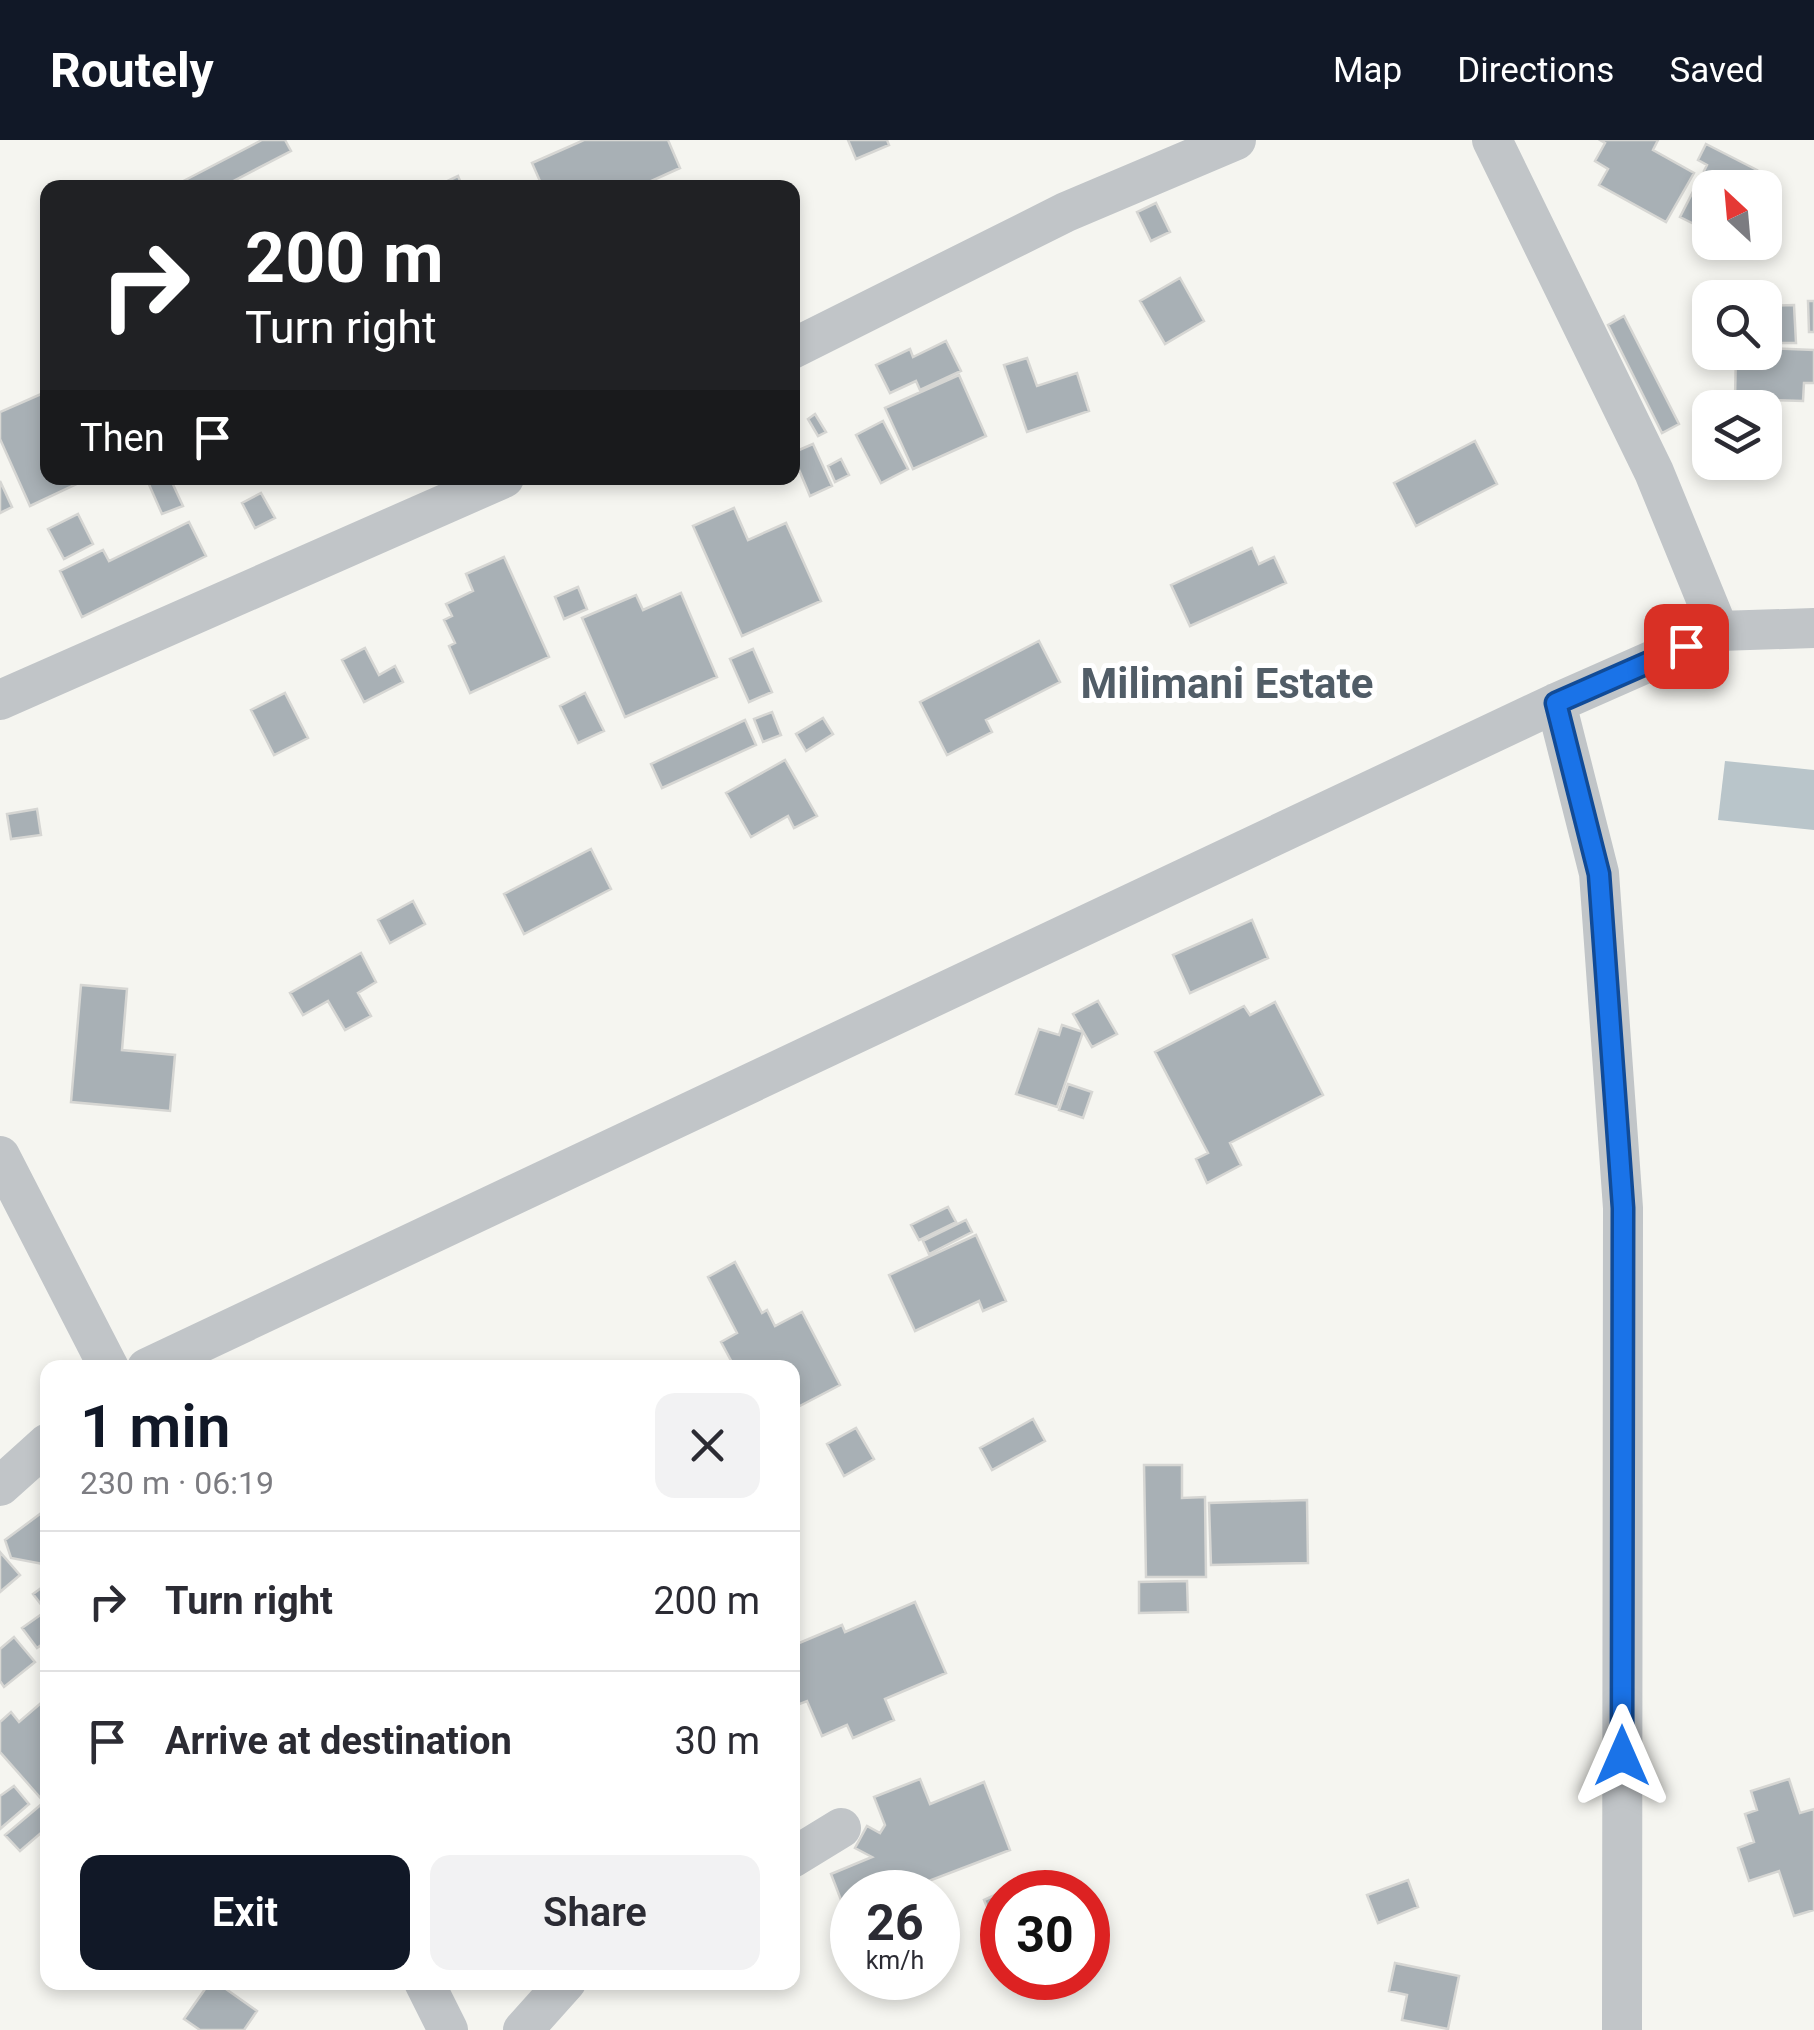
<!DOCTYPE html>
<html lang="en">
<head>
<meta charset="utf-8">
<style>
  :root { --surface:#fff; --page:#f2f2f3; --text:#2b2b33; --muted:#7c7c81; --line:#e1e1e2; --accent:#111827 }
  body { margin:0; font-family:Roboto,sans-serif; background:var(--page); color:var(--text); height:100vh; display:flex; flex-direction:column; font-size:38px; white-space:nowrap }
  * { box-sizing:border-box; margin:0 }
  p { font-size:32px; color:var(--muted) }
  .icon { flex:none; width:55px; height:55px; fill:none; stroke:currentColor; stroke-width:2; stroke-linecap:round; stroke-linejoin:round }
  .map { position:relative; flex:1; overflow:hidden }
  .sheet { position:absolute; left:40px; top:1220px; width:760px; height:630px; display:flex; flex-direction:column; background:var(--surface); border-radius:20px; box-shadow:0 5px 15px #0003 }
  .sheet>* { flex:none }
  .banner { position:absolute; left:40px; top:40px; width:760px; height:305px; border-radius:20px; box-shadow:0 5px 15px #0003; background:#202124; color:#fff; overflow:hidden }
  .needle { width:65px; rotate:334deg }
  .buttons { position:absolute; left:1692px; top:30px; display:grid; gap:20px }
  .buttons a { display:grid; place-items:center; width:90px; height:90px; border-radius:20px; background:var(--surface); box-shadow:0 5px 15px #0003; font-size:50px }
  .speed { position:absolute; left:830px; top:1730px; display:flex; gap:20px; font-size:50px; font-weight:700; text-align:center }
  .speed>* { display:grid; place-content:center; width:130px; height:130px; border-radius:50%; background:var(--surface); box-shadow:0 5px 15px #0003; line-height:1 }
  .speed small { font-size:25px; font-weight:400 }
  .speed .limit { border:15px solid #d22; background:#fff; color:#111 }
  .pin { position:absolute; display:grid; place-items:center; width:85px; height:85px; color:#fff; margin:-42px; border-radius:20px; box-shadow:0 5px 15px #0006 }
  .me { position:absolute; width:110px; margin:-55px; rotate:0deg; stroke-linejoin:round; filter:drop-shadow(0 0 8px #0008) }
  .turn { display:flex; align-items:center; gap:35px; height:210px; padding:0 40px; font-size:45px }
  .turn .icon { width:130px; height:130px; stroke-width:2.5 }
  .turn b { display:block; font-size:70px; line-height:85px }
  .then { display:flex; align-items:center; height:95px; padding:0 40px; background:#0003; gap:20px; font-size:38px }
  .round { display:grid; place-items:center; flex:none; width:105px; height:105px; border-radius:20px; background:var(--page) }
  .head { display:flex; align-items:center; justify-content:space-between; height:170px; padding:0 40px }
  h1 { font-size:60px; font-weight:600; line-height:75px; color:var(--accent) }
  .primary-button { display:flex; gap:20px; margin-top:auto; padding:20px 40px }
  .primary-button a { flex:1; height:115px; border-radius:20px; background:var(--accent); color:#fff; font-size:40px; font-weight:600; line-height:115px; text-align:center }
  .primary-button a+a { background:var(--page); color:var(--text) }
  ul { padding:0; list-style:none }
  li { display:flex; align-items:center; gap:30px; height:140px; padding:0 40px; border-top:2px solid var(--line) }
  li div { flex:1 }
  li b { display:block; font-size:38px }
  li em { font-style:normal }
  header { display:flex; align-items:center; gap:60px; box-sizing:border-box; height:140px; padding:0 50px; background:var(--accent); color:#fff }
  header strong { font-size:48px }
  nav { display:flex; gap:55px; margin-inline-start:auto; font-size:35px }
  .map>svg:first-child { display:block }
  .water { fill:#b9c5ca }
  .building { fill:#a8b0b5; stroke:#d6d6d3; stroke-width:2.5 }
  .lines { fill:none; stroke-linecap:round; stroke-linejoin:round }
  .minor { stroke:#c1c5c8; stroke-width:40 }
  .route-casing { stroke:#114b97; stroke-width:25 }
  .route { stroke:#1a73e8; stroke-width:18 }
  .labels { text-anchor:middle; dominant-baseline:central; stroke-width:10; stroke-linejoin:round; paint-order:stroke }
  .district-label { font-size:42px; font-weight:bold; fill:#515d67; stroke:#fff }
</style>
</head>
<body>
<header>
<strong>Routely</strong>
<nav><a>Map</a><a>Directions</a><a>Saved</a></nav>
</header>
<div class="map">
<svg width="1814" height="1890" viewBox="0 0 1814 1890">
  <rect width="100%" height="100%" fill="#f5f5f0"/>
  <path class="water" d="M 1725,621 L 1814,630 L 1814,690 L 1718,680 Z"/>
  <path class="building" d="M 262,0 L 285,0 L 291,11 L 220,48 L 170,48 Z
    M 584,0 L 668,0 L 680,28 L 636,48 L 543,48 L 532,23 Z
    M 848,0 L 887,0 L 889,5 L 856,19 Z
    M 1600,0 L 1658,0 L 1653,10 L 1694,33 L 1666,82 L 1599,45 L 1608,29 L 1595,21 L 1605,3 Z
    M 1706,4 L 1757,30 L 1749,48 L 1738,48 L 1704,31 L 1707,25 L 1698,20 Z
    M 458,36 L 463,48 L 433,48 Z
    M 1701,36 L 1724,48 L 1710,48 L 1710,92 L 1680,77 Z
    M 1156,63 L 1170,92 L 1151,101 L 1137,72 Z
    M 1180,138 L 1204,181 L 1165,204 L 1140,161 Z
    M 1808,161 L 1814,161 L 1814,192 L 1809,192 Z
    M 1794,165 L 1796,203 L 1765,203 L 1765,166 Z
    M 1624,176 L 1679,284 L 1662,293 L 1608,185 Z
    M 946,201 L 961,231 L 920,250 L 916,241 L 890,253 L 876,225 L 910,209 L 913,217 Z
    M 1765,208 L 1814,210 L 1814,243 L 1804,243 L 1803,261 L 1735,259 L 1736,212 L 1765,212 Z
    M 1027,218 L 1037,246 L 1077,233 L 1089,271 L 1027,292 L 1004,225 Z
    M 959,235 L 986,296 L 913,329 L 885,268 Z
    M 48,251 L 48,338 L 79,338 L 81,342 L 30,366 L 0,299 L 0,272 Z
    M 815,274 L 826,292 L 818,296 L 808,279 Z
    M 883,281 L 908,329 L 881,343 L 856,295 Z
    M 1475,301 L 1497,344 L 1416,386 L 1394,343 Z
    M 813,304 L 832,346 L 810,356 L 792,313 Z
    M 841,319 L 849,335 L 835,342 L 828,326 Z
    M 152,338 L 170,338 L 183,366 L 162,374 L 147,340 Z
    M 0,341 L 12,367 L 0,373 Z
    M 261,353 L 275,378 L 255,388 L 242,363 Z
    M 734,368 L 748,400 L 786,383 L 821,461 L 742,496 L 693,386 Z
    M 78,374 L 93,404 L 64,419 L 48,389 Z
    M 189,382 L 206,416 L 82,477 L 60,431 L 103,410 L 109,421 Z
    M 1252,408 L 1259,424 L 1274,417 L 1286,443 L 1190,486 L 1171,445 Z
    M 504,417 L 549,517 L 470,553 L 449,506 L 455,503 L 444,480 L 452,476 L 446,464 L 473,451 L 466,434 Z
    M 578,447 L 587,469 L 564,479 L 555,457 Z
    M 681,453 L 717,537 L 625,577 L 582,478 L 636,455 L 643,470 Z
    M 1039,501 L 1060,542 L 986,580 L 992,592 L 947,615 L 920,562 Z
    M 365,508 L 379,535 L 395,526 L 403,542 L 364,562 L 342,520 Z
    M 753,509 L 772,552 L 749,562 L 730,519 Z
    M 285,553 L 308,598 L 274,615 L 251,570 Z
    M 585,553 L 604,591 L 578,603 L 560,566 Z
    M 772,572 L 781,595 L 763,602 L 754,579 Z
    M 823,578 L 833,594 L 806,611 L 796,594 Z
    M 745,580 L 756,605 L 662,648 L 651,624 Z
    M 785,620 L 817,676 L 794,688 L 788,676 L 751,697 L 726,653 Z
    M 37,669 L 41,695 L 11,699 L 7,674 Z
    M 591,709 L 611,749 L 524,794 L 504,754 Z
    M 413,761 L 425,784 L 390,803 L 378,780 Z
    M 1252,780 L 1268,818 L 1190,853 L 1173,815 Z
    M 361,813 L 376,842 L 358,853 L 371,876 L 345,890 L 328,861 L 303,875 L 290,853 Z
    M 81,845 L 127,849 L 122,910 L 175,915 L 170,971 L 71,962 Z
    M 1098,861 L 1117,894 L 1092,907 L 1073,874 Z
    M 1275,862 L 1323,955 L 1230,1003 L 1241,1025 L 1207,1043 L 1196,1019 L 1208,1013 L 1155,912 L 1244,866 L 1250,875 Z
    M 1062,885 L 1083,892 L 1057,967 L 1016,954 L 1039,889 L 1059,895 Z
    M 1068,944 L 1092,952 L 1083,978 L 1059,970 Z
    M 948,1067 L 956,1082 L 919,1100 L 911,1085 Z
    M 966,1080 L 972,1092 L 929,1114 L 923,1101 Z
    M 976,1095 L 1006,1161 L 983,1171 L 979,1161 L 915,1191 L 889,1135 Z
    M 735,1122 L 762,1173 L 767,1170 L 775,1186 L 802,1172 L 840,1245 L 792,1270 L 792,1228 L 735,1228 L 721,1202 L 737,1193 L 708,1137 Z
    M 1033,1279 L 1045,1301 L 992,1330 L 980,1308 Z
    M 856,1288 L 874,1319 L 844,1336 L 827,1304 Z
    M 1144,1325 L 1182,1325 L 1182,1358 L 1205,1357 L 1206,1437 L 1146,1437 Z
    M 1307,1360 L 1308,1423 L 1211,1425 L 1209,1363 Z
    M 48,1368 L 48,1425 L 11,1418 L 5,1400 Z
    M 0,1412 L 20,1435 L 0,1452 Z
    M 1187,1441 L 1188,1472 L 1139,1473 L 1139,1442 Z
    M 48,1443 L 48,1500 L 37,1508 L 22,1488 L 46,1471 L 33,1454 Z
    M 915,1462 L 946,1533 L 885,1559 L 894,1580 L 853,1598 L 847,1585 L 822,1596 L 807,1561 L 792,1567 L 792,1519 L 796,1518 L 792,1506 L 842,1485 L 845,1492 Z
    M 14,1497 L 35,1522 L 4,1547 L 0,1541 L 0,1509 Z
    M 48,1557 L 48,1613 L 45,1616 L 48,1619 L 48,1687 L 20,1711 L 5,1695 L 44,1662 L 0,1612 L 0,1582 L 11,1572 L 19,1582 Z
    M 920,1639 L 930,1664 L 984,1642 L 1010,1710 L 900,1752 L 852,1752 L 852,1771 L 846,1773 L 831,1734 L 872,1717 L 855,1708 L 867,1686 L 880,1693 L 885,1685 L 874,1657 Z
    M 1789,1639 L 1800,1673 L 1814,1669 L 1814,1770 L 1794,1776 L 1779,1731 L 1749,1741 L 1738,1708 L 1754,1702 L 1745,1674 L 1757,1670 L 1751,1651 Z
    M 14,1646 L 29,1664 L 0,1689 L 0,1656 Z
    M 1037,1736 L 1044,1752 L 1002,1752 L 1002,1774 L 992,1779 L 984,1760 Z
    M 1408,1740 L 1418,1767 L 1378,1783 L 1367,1755 Z
    M 939,1759 L 951,1788 L 938,1794 L 938,1760 Z
    M 1395,1823 L 1459,1836 L 1448,1889 L 1402,1880 L 1407,1855 L 1389,1851 Z
    M 210,1842 L 216,1842 L 257,1871 L 244,1890 L 200,1890 L 184,1879 Z"/>
  <g class="lines">
    <path class="minor" d="M 1492,0 L 1654,332 L 1719,491
      M 792,209 L 1066,72 L 1236,0
      M 0,560 L 504,338
      M 1556,563 L 1599,733 L 1623,1068 L 1622,1890
      M 0,1016 L 109,1228
      M 147,1228 L 1556,563 L 1719,491 L 1814,488
      M 0,1346 L 48,1303
      M 792,1718 L 841,1688
      M 424,1842 L 448,1890
      M 523,1890 L 566,1842"/>
  </g>
  <g class="lines">
    <g class="route-casing">
      <path id="route" d="M 1622,1616 L 1623,1068 L 1599,734 L 1556,563 L 1686,506"/>
    </g>
    <use href="#route" class="route"/>
  </g>
  <g class="labels">
    <g class="district-label">
      <text x="1227" y="543">Milimani Estate</text>
    </g>
  </g>
</svg>
<div class="buttons">
<a><svg class="needle" viewBox="-14 -14 28 28"><path d="M0-13l5 13h-10z" fill="#e53935"/><path d="M0 13l5-13h-10z" fill="#7c7c81"/></svg></a>
<a><svg class="icon" aria-label="search" viewBox="0 0 24 24"><circle cx="10" cy="10" r="6"/><path d="M15 15l6 6"/></svg></a>
<a><svg class="icon" aria-label="layers" viewBox="0 0 24 24"><path d="M12 4l9 5-9 5-9-5zM3 14l9 5 9-5"/></svg></a>
</div>
<div class="speed"><div>26<small>km/h</small></div><div class="limit">30</div></div>
<div class="pin" style="left:1686px;top:506px;background:#d93025"><svg class="icon" aria-label="arrive" viewBox="0 0 24 24"><path d="M6 21V4h12l-3 4 3 4H6"/></svg></div>
<svg class="me" style="left:1622px;top:1616px" viewBox="-20 -20 40 40"><path d="M0-17L14 15 0 8-14 15z" fill="#1a73e8" stroke="#fff" stroke-width="4"/></svg>
<div class="banner">
<div class="turn"><svg class="icon" aria-label="right" viewBox="0 0 24 24"><path d="M7 20v-9h11M14 6l5 5-5 5"/></svg><div><b>200 m</b>Turn right</div></div>
<div class="then">Then<svg class="icon" aria-label="arrive" viewBox="0 0 24 24"><path d="M6 21V4h12l-3 4 3 4H6"/></svg></div>
</div>
<section class="sheet">
<div class="head"><div><h1>1 min</h1><p>230 m · 06:19</p></div><a class="round"><svg class="icon" aria-label="close" viewBox="0 0 24 24"><path d="M6 6l12 12M18 6L6 18"/></svg></a></div>
<ul>
<li><svg class="icon" aria-label="right" viewBox="0 0 24 24"><path d="M7 20v-9h11M14 6l5 5-5 5"/></svg><div><b>Turn right</b></div><em>200 m</em></li>
<li><svg class="icon" aria-label="arrive" viewBox="0 0 24 24"><path d="M6 21V4h12l-3 4 3 4H6"/></svg><div><b>Arrive at destination</b></div><em>30 m</em></li>
</ul>
<div class="primary-button"><a>Exit</a><a>Share</a></div>
</section>
</div>
</body>
</html>
